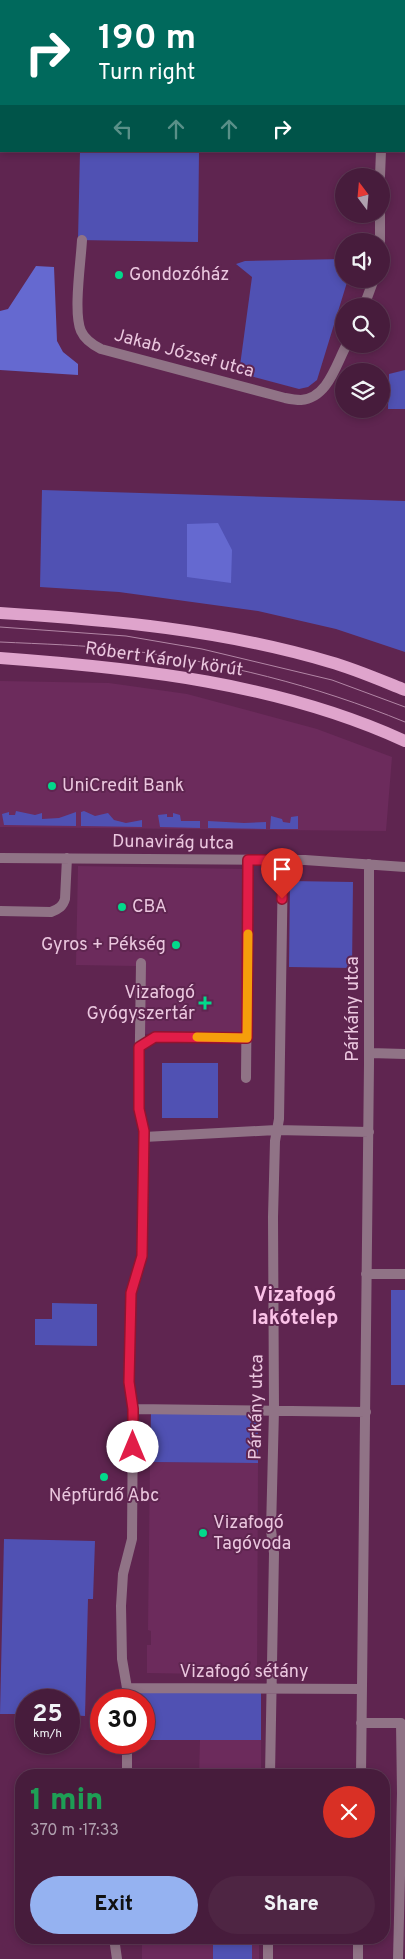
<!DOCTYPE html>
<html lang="en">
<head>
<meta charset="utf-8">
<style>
  :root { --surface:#471c3c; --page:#4e2543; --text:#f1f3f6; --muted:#b0a1af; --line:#5f3a56; --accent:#95b2f1 }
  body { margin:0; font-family:Overpass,sans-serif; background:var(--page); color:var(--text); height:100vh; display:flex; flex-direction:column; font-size:19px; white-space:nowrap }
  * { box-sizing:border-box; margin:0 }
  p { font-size:16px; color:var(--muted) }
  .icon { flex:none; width:28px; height:28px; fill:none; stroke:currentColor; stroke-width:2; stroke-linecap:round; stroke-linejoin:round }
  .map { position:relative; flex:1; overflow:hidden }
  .side { position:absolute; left:15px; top:1769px; width:375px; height:175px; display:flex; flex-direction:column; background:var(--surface); border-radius:20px; box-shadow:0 2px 8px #0003,0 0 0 1px var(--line) }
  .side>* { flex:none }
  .banner { position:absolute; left:0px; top:0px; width:405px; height:152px; box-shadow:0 2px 8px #0003,0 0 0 1px var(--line); background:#00695c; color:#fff; overflow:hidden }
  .needle { width:32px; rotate:344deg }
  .tools { position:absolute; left:335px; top:168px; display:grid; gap:10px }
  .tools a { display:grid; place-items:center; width:55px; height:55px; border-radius:50%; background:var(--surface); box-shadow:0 2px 8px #0003,0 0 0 1px var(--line); font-size:25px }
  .speed { position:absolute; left:15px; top:1689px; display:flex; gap:10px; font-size:25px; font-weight:700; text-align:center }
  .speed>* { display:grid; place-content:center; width:65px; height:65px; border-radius:50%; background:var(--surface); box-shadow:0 2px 8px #0003,0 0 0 1px var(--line); line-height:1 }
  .speed small { font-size:12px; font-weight:400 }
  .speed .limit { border:8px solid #d22; background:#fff; color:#111 }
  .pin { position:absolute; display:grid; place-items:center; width:42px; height:42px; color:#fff; margin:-51px -21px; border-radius:50% 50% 50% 0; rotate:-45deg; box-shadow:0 0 5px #0007 }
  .pin .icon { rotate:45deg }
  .me { position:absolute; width:55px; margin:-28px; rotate:0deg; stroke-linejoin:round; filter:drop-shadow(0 0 4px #0008) }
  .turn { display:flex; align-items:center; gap:18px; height:105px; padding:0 15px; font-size:22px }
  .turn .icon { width:65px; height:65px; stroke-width:2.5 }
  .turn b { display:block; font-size:35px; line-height:42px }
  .lanes { display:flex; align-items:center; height:48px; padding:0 15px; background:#0003; justify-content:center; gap:25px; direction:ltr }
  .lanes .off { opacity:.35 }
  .round { display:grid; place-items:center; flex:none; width:52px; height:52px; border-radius:26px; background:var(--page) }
  .summary { display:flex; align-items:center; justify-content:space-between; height:85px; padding:0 15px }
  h1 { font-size:30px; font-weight:800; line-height:38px; color:#1e9e55 }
  .cta { display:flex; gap:10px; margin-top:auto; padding:10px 15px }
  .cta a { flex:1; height:58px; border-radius:30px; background:var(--accent); color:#111; font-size:20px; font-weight:800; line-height:58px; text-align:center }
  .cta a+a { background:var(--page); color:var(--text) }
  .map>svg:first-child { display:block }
  .built { fill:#6c2b5c }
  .green { fill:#5051b3 }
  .forest { fill:#6569d0 }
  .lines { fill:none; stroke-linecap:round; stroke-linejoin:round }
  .street { stroke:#907386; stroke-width:10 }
  .primary { stroke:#dfa4cc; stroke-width:12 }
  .tram { stroke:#b286a5; stroke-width:1 }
  .route-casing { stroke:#92132f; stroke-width:12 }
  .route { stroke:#e11d48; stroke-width:9 }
  .slow { stroke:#f59e0b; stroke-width:9 }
  .poi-dot { fill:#02d98b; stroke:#5f2550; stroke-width:2 }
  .labels { text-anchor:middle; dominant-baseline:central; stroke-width:4; stroke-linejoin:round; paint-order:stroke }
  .poi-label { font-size:18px; fill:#ebc7df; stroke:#5f2550; text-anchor:start }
  .street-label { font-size:18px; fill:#ebc7df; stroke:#5f2550 }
  .quarter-label { font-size:20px; font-weight:bold; fill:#fbc2e8; stroke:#5f2550 }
</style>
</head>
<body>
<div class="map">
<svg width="405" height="1959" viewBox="0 0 405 1959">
  <rect width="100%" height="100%" fill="#5f2550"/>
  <path class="built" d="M 0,681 L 109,683 L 187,694 L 317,729 L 392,757 L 386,831 L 0,827 Z
    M 78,866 L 243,869 L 241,1033 L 136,1034 L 136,966 L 76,965 Z
    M 150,1462 L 258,1463 L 257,1680 L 208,1679 L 207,1674 L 147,1673 L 147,1645 L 151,1645 L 151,1631 L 148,1630 Z
    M 200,1740 L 261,1740 L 261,1775 L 199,1775 Z
    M 142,1938 L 259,1938 L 259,1959 L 142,1959 Z"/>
  <path class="green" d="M 80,151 L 199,151 L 198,242 L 78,240 Z
    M 344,259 L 344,279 L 348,279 L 317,380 L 308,387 L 299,389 L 239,373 L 252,277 L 236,264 L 245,261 Z
    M 405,370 L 405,409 L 388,409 L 389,374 Z
    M 42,490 L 405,501 L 405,652 L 336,629 L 258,611 L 119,592 L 40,587 Z
    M 16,811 L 35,815 L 42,813 L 42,819 L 59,818 L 76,812 L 76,826 L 4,825 L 2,814 L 9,812 L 9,815 L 15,815 Z
    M 84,811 L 95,816 L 108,813 L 114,820 L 126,823 L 142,820 L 142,827 L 81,826 L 81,812 Z
    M 173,813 L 180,815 L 181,821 L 200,821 L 200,828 L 160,827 L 158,815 L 167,814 L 167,817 L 173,817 Z
    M 271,816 L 282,819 L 283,822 L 290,823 L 291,817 L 298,816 L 298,829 L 270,829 Z
    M 208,821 L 244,823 L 266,822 L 266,829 L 208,828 Z
    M 290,881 L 353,882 L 352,968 L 289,967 Z
    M 162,1063 L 218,1063 L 218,1118 L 162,1118 Z
    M 391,1290 L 405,1290 L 405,1385 L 391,1385 Z
    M 52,1303 L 97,1304 L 97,1346 L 35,1345 L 35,1319 L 52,1319 Z
    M 151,1412 L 258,1413 L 258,1463 L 150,1462 Z
    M 4,1539 L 95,1541 L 93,1599 L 88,1599 L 85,1716 L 69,1715 L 69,1700 L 26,1700 L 26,1714 L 0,1714 Z
    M 139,1693 L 261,1693 L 261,1740 L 144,1740 L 144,1700 L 139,1700 Z
    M 213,1938 L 252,1938 L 252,1959 L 213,1959 Z"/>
  <path class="forest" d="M 36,266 L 54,267 L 57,341 L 63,352 L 78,364 L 78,375 L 0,370 L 0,311 L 8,309 Z
    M 218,523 L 232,550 L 231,583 L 187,577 L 187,524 Z"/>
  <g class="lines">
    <path class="street" d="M 378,1 L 378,0
      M 0,122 L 1,122
      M 404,127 L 405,127
      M 380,176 L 381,151
      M 82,240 C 81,261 73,313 81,331 C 85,340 93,345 101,349 L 285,398 C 290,399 296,400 301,400 C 328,398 336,364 347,344
      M 380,241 L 380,214
      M 364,306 L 374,279
      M 0,858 L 305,860 L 405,867
      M 0,911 L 51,912 C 59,909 63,906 65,899 L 67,858
      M 139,1047 L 155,1037 L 247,1038
      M 370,1053 L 405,1054
      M 246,1078 L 248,860
      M 144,1137 L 276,1130 L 369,1132
      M 366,1274 L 405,1274
      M 133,1409 L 366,1412
      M 127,1688 L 362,1689
      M 127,1700 L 127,1688 L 122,1659 L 121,1606 L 123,1574 L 132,1539 L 133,1409 L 129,1382 L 131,1293 L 142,1256 L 144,1131 L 139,1109 L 141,963
      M 361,1723 L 401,1723 L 402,1793 L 398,1959
      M 127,1742 L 127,1775
      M 270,1775 L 274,1553 L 271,1530 L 274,1410 L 273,1217 L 275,1141 L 279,1119 L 283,860
      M 361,1775 L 369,1064 L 369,864
      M 114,1938 L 117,1959
      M 268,1959 L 268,1938
      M 358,1959 L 358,1938"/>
    <path class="primary" d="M 0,613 C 111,620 223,630 330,662 C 355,669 380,680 405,690
      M 0,658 C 137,668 279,683 405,741"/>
    <path class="tram" d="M 0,627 L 126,636 L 202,649 L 332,680 L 405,707
      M 0,642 C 42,644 84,645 125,650 C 222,662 315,685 405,722"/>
  </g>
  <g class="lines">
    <g class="route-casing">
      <path id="route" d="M 133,1447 L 133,1409 L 129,1382 L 131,1293 L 142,1256 L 144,1131 L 139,1109 L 139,1047 L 155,1037 L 247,1038 L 248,860 L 283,860 L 282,899"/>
    </g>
    <use href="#route" class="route"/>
    <path class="slow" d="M 197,1037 L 247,1038 L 248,934"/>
  </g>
  <g class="poi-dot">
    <circle cx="119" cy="275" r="5"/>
    <circle cx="52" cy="786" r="5"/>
    <circle cx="122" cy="907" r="5"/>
    <circle cx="176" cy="945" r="5"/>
    <path d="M202.5 995.5h5v5h5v5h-5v5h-5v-5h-5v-5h5z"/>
    <circle cx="104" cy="1477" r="5"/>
    <circle cx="203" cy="1533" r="5"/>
  </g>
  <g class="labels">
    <g class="poi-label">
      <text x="129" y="275">Gondozóház</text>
      <text x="62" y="786">UniCredit Bank</text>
      <text x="132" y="907">CBA</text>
      <text x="166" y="945" text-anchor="end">Gyros + Pékség</text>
      <text x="195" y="993" text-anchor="end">Vizafogó<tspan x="195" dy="21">Gyógyszertár</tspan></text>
      <text x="104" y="1496" text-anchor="middle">Népfürdő Abc</text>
      <text x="213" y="1523">Vizafogó<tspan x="213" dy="21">Tagóvoda</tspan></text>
    </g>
    <g class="street-label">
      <text transform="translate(184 354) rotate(15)">Jakab József utca</text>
      <text transform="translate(164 660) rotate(8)">Róbert Károly körút</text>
      <text transform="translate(173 843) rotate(1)">Dunavirág utca</text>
      <text transform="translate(353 1009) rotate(-90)">Párkány utca</text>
      <text transform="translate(257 1407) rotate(-89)">Párkány utca</text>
      <text x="244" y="1672">Vizafogó sétány</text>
    </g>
    <g class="quarter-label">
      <text x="295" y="1296">Vizafogó<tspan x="295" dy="23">lakótelep</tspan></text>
    </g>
  </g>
</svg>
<div class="tools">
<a><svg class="needle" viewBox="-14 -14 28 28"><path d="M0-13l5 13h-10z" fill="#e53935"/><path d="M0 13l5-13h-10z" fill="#b0a1af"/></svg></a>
<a><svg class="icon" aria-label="sound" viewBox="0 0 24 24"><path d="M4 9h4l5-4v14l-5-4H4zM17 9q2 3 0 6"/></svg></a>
<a><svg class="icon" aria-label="search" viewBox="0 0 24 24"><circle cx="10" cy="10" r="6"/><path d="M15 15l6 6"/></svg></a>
<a><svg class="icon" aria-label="layers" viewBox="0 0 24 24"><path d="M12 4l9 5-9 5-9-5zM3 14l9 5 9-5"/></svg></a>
</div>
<div class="speed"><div>25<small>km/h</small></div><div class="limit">30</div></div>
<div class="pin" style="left:282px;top:899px;background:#d93025"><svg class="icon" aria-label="arrive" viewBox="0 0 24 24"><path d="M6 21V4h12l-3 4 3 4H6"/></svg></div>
<svg class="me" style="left:133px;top:1447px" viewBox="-20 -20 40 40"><circle r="19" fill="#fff"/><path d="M0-13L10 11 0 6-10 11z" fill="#e11d48"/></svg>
<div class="banner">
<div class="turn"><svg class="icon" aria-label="right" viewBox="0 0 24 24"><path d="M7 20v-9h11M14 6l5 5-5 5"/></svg><div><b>190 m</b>Turn right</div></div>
<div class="lanes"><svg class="icon off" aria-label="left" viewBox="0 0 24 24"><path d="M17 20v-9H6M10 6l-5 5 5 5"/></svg><svg class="icon off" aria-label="ahead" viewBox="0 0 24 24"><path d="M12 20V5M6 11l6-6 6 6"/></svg><svg class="icon off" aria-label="ahead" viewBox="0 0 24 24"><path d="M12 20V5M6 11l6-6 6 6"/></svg><svg class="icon" aria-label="right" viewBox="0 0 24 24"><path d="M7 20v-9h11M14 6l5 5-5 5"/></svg></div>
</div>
<section class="side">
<div class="summary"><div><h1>1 min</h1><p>370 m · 17:33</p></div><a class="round" style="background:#d93025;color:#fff"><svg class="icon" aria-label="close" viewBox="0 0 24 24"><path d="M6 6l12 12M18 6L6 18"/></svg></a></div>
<div class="cta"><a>Exit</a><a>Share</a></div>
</section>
</div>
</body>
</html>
